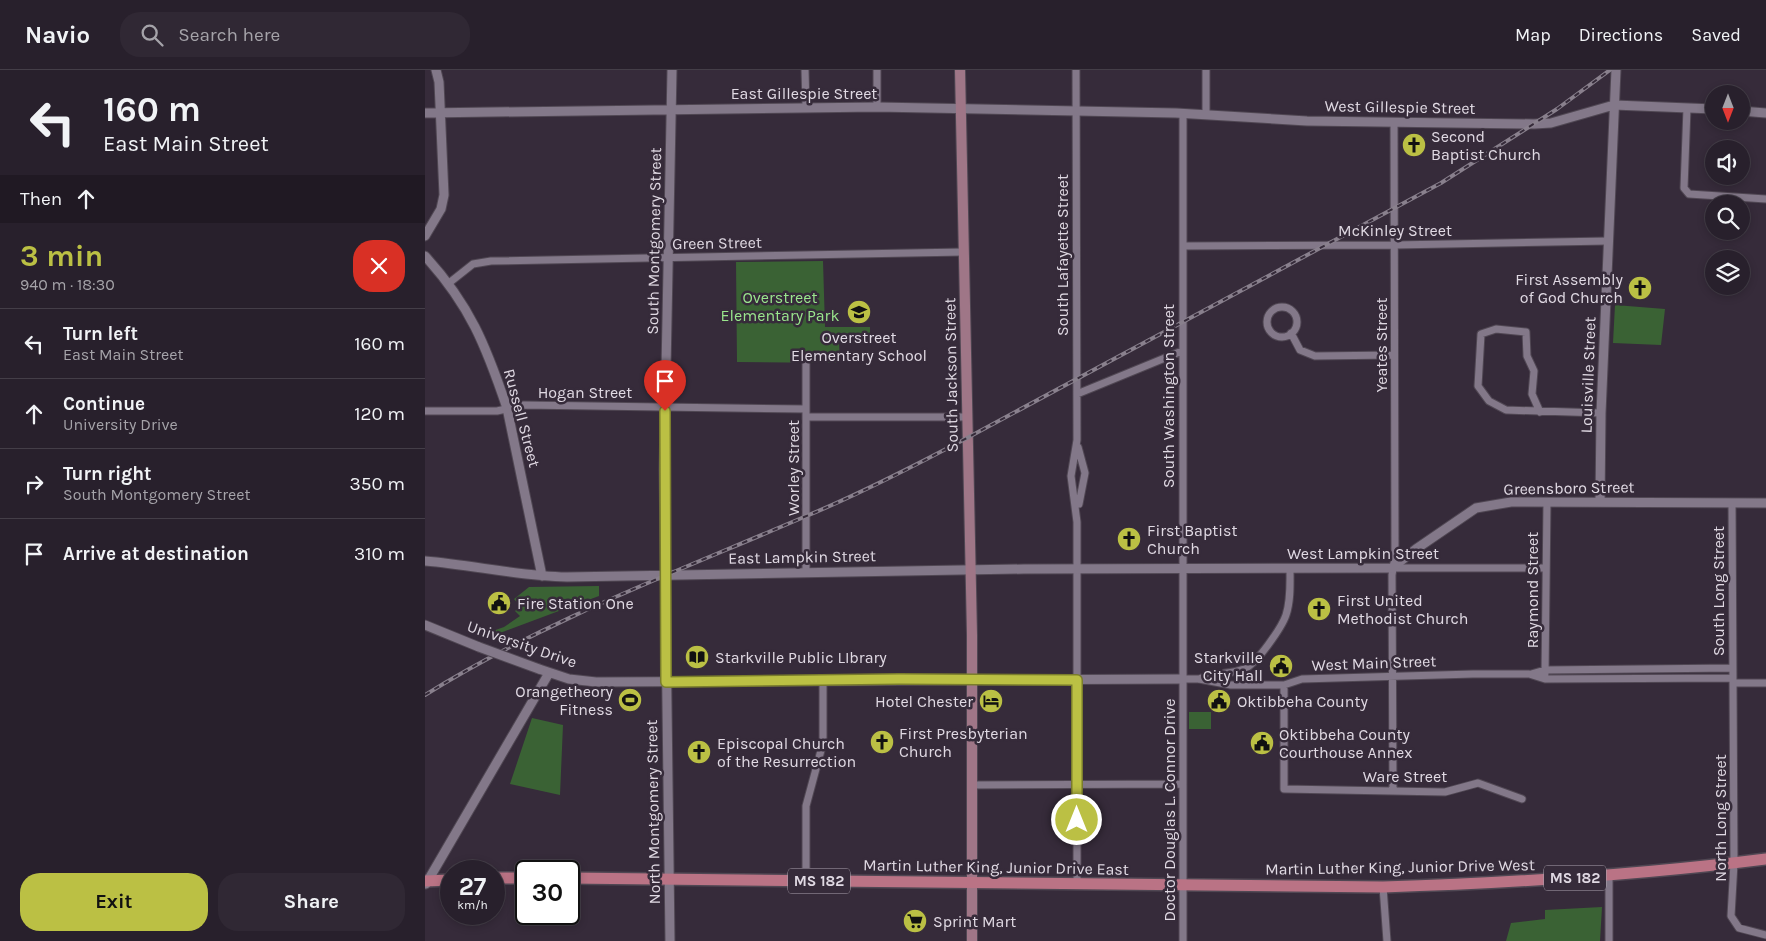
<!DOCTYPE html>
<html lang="en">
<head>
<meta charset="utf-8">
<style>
  :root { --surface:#28202c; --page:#302834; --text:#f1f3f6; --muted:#a5a3a9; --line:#443e48; --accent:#bbc044 }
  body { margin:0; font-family:Karla,sans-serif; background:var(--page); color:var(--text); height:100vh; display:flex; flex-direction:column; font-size:19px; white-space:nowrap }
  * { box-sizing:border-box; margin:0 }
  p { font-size:16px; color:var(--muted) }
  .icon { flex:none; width:28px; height:28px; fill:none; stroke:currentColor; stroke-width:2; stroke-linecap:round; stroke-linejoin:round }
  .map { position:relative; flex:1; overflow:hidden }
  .drawer { display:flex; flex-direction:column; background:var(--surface); width:425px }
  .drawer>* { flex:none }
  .guide { background:#28202c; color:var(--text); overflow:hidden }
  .needle { width:32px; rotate:180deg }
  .tools { position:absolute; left:1280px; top:15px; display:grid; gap:10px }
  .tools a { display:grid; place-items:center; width:45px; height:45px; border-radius:50%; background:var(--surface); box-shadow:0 2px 8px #0003,0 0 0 1px var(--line); font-size:25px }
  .speed { position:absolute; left:15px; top:790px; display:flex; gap:10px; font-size:25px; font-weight:700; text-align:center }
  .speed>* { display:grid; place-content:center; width:65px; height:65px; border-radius:50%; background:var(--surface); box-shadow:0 2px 8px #0003,0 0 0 1px var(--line); line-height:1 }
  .speed small { font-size:12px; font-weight:400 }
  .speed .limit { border:2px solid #111; border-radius:8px; background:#fff; color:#111 }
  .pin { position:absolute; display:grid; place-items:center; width:42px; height:42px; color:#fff; margin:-51px -21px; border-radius:50% 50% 50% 0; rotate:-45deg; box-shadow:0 0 5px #0007 }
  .pin .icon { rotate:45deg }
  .me { position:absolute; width:55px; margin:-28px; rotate:0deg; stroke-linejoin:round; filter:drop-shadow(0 0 4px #0008) }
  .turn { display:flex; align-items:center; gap:18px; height:105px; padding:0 20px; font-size:22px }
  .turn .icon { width:65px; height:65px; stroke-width:2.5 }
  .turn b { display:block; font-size:35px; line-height:42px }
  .then { display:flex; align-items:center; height:48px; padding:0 20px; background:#0003; gap:10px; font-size:19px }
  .round { display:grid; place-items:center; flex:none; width:52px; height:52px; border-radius:20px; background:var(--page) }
  .summary { display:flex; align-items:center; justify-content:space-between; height:85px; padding:0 20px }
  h1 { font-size:30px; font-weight:700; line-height:38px; color:var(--accent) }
  .button { display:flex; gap:10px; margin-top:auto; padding:10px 20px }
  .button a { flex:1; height:58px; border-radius:20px; background:var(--accent); color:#111; font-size:20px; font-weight:700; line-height:58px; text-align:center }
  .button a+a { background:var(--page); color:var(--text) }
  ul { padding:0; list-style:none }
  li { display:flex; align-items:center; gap:15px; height:70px; padding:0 20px; border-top:1px solid var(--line) }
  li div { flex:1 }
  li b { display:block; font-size:19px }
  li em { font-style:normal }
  header { display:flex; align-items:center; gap:30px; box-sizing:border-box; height:70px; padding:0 25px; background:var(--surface); border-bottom:1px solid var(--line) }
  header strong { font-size:24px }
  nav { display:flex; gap:28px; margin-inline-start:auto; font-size:18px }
  .search { width:350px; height:45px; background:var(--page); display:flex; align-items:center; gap:12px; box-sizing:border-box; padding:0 18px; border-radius:20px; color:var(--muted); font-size:19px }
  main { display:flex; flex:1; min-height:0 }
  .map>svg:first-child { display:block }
  .green { fill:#3a6234 }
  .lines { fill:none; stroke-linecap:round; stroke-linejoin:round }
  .minor-casing { stroke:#504753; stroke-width:9 }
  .tertiary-casing { stroke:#504753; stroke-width:11 }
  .secondary-casing { stroke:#504753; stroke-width:12 }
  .primary-casing { stroke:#504753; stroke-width:14 }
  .minor { stroke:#837889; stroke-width:7 }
  .tertiary { stroke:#837889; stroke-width:9 }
  .secondary { stroke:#9f7687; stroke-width:10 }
  .primary { stroke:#ba7385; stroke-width:11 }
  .rail-casing { stroke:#89808d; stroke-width:4 }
  .rail { stroke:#362b3a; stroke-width:2; stroke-dasharray:5.5; stroke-linecap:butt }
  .tertiary-bridge-casing { stroke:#504753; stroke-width:11; stroke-linecap:butt }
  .tertiary-bridge { stroke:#837889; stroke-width:9 }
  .route-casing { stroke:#7a7d2c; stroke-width:12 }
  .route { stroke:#bbc044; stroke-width:9 }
  .labels { text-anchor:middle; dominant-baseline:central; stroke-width:5; stroke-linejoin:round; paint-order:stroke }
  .shield { fill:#362b3a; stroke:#ada5b0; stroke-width:1 }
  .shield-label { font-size:15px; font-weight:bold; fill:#e0d9e3 }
  .street-label { font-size:16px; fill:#e0d9e3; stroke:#362b3a }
  .poi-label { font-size:16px; fill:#e0d9e3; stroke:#362b3a; text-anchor:start }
  .park-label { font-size:16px; fill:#9ae68d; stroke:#362b3a }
</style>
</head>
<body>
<header>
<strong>Navio</strong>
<div class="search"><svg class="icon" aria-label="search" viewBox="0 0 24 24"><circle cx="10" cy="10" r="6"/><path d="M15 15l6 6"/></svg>Search here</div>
<nav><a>Map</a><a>Directions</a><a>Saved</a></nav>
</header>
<main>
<section class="drawer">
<div class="guide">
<div class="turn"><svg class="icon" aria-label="left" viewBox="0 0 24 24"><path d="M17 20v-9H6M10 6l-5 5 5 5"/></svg><div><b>160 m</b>East Main Street</div></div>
<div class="then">Then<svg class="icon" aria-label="ahead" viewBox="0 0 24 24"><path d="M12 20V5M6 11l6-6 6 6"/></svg></div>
</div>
<div class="summary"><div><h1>3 min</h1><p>940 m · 18:30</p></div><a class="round" style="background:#d93025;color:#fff"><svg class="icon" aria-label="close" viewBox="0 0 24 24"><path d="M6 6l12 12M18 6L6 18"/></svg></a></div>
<ul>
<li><svg class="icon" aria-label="left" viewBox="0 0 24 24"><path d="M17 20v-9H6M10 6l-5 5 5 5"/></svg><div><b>Turn left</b><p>East Main Street</p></div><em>160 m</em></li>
<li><svg class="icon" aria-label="ahead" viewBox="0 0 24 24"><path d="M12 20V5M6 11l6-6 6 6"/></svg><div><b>Continue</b><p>University Drive</p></div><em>120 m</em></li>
<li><svg class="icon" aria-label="right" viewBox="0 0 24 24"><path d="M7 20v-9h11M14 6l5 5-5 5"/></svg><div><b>Turn right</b><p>South Montgomery Street</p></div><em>350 m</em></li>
<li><svg class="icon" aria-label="arrive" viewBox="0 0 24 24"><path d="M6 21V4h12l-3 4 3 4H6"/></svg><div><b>Arrive at destination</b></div><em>310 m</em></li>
</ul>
<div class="button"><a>Exit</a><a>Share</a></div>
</section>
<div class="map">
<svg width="1341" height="871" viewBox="0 0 1341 871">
  <rect width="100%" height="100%" fill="#362b3a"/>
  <path class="green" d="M 398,191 L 400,257 L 445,257 L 445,274 L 414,273 L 415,293 L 312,292 L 311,192 Z
    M 1190,235 L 1240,239 L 1236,275 L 1188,273 Z
    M 174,516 L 174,526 L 64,567 L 62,563 L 79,557 L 95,546 L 90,541 L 95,536 L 89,529 L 104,517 Z
    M 764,642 L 786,642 L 786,659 L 764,659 Z
    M 107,648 L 138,655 L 135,725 L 85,714 Z
    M 1177,837 L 1175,871 L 1081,871 L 1086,853 L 1120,849 L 1120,840 Z"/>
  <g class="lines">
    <g class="minor-casing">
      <path id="minor" d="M 380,0 L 381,37
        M 651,0 L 652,370 L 646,406 L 652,452 L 652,815
        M 781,0 L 781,45
        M 452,37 L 452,0
        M 1262,38 L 1259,118 L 1264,124 L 1341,129
        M 758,43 L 758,871
        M 758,176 L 970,175 L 1183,171
        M 24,213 L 48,194 L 66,191 L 538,182
        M842 252a15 15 0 1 1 30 0a15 15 0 1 1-30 0Z
        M 866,263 L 875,280 L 890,286 L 969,285
        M 381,293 L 381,502
        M 652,324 L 757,281
        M 0,341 L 72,341 L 99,335 L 381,339
        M 1115,342 L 1107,324 L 1109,301 L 1102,286 L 1101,262 L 1071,259 L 1056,264 L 1053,316 L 1064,331 L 1081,340 L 1176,343
        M 381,347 L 542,347
        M 653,377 L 660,403 L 654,434
        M 1307,433 L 1309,793 L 1306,846 L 1314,858 L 1341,865
        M 967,498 L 1120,498
        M 1106,604 L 1120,600 L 1308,598
        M 1120,604 L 1122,432
        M 758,609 L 774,609 L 806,615 L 859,615 L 877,609 L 1048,604 L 1104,604 L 1120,609 L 1308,608
        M 774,609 C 790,602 803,605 819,599 C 831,595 857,557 861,545 C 866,530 865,513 865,498
        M 1308,613 L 1341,613
        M 859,615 L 859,719 L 1020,722 L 1053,713 L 1097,729
        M 546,715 L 758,714
        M 968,721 L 967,505 L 970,486 L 969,52
        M 381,811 L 381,736 L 398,673 L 398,610
        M 958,817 L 962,871
        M 1184,871 L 1184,806"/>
    </g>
    <g class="tertiary-casing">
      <path id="tertiary" d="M 1316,41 L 1341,43
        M 0,43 L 452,37 L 751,43 L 882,51 L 1109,54 L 1126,53 L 1189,35 L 1289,39
        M 0,166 L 16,139 L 19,125 L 14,12 L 11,0
        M 0,186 C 45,235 61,276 82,338 L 117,506
        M 1175,432 L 1176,343 L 1191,0
        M 0,491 C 48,495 94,506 142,507 L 599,499 L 967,498 L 991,479 L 1051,438 L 1086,432 L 1341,433
        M 0,555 L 54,577
        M 114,599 L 144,609 L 171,612 L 758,609
        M 1,814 L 124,603
        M 245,871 L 239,399 L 247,0"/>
    </g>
    <g class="secondary-casing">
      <path id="secondary" d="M 535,0 L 547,565 L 547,871"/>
    </g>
    <g class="primary-casing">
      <path id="primary" d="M 69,808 L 101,808
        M 144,808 L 958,817 C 1086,813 1214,805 1341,789
        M 0,811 L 26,810"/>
    </g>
    <use href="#minor" class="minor"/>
    <use href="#tertiary" class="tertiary"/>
    <use href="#secondary" class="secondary"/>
    <use href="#primary" class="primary"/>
    <g class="rail-casing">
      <path id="rail" d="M 0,625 C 119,551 251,502 379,447 C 435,424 489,396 542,368 L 1016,113 L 1132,39 L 1185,0"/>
    </g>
    <use href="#rail" class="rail"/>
    <g class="tertiary-bridge-casing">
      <path id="tertiary-bridge" d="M 54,577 L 114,599"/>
    </g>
    <use href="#tertiary-bridge" class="tertiary-bridge"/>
  </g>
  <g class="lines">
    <g class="route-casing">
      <path id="route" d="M 240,341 L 241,612 L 474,609 L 652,610 L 652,750"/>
    </g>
    <use href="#route" class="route"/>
  </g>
  <defs>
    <g id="church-disc" transform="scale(1.25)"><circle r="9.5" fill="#bbc044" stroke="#362b3a"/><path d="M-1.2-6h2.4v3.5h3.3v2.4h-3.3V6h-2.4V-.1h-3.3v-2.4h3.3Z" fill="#111"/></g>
    <g id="school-disc" transform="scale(1.25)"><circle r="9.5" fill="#bbc044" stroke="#362b3a"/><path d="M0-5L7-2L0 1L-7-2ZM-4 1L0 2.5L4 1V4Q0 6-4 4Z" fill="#111"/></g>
    <g id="civic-disc" transform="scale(1.25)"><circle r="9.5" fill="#bbc044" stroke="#362b3a"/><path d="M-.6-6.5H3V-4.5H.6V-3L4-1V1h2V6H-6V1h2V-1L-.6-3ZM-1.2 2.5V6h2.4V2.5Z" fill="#111"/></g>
    <g id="library-disc" transform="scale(1.25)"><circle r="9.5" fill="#bbc044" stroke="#362b3a"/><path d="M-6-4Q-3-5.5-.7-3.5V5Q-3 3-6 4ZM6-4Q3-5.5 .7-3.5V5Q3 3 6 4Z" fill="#111"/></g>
    <g id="stadium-disc" transform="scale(1.25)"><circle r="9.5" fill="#bbc044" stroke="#362b3a"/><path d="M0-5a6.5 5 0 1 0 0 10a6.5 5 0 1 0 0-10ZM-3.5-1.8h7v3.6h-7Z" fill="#111"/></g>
    <g id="hotel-disc" transform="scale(1.25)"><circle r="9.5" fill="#bbc044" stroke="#362b3a"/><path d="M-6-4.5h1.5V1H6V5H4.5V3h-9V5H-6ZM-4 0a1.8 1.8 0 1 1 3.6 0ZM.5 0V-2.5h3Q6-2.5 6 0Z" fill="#111"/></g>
    <g id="supermarket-disc" transform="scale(1.25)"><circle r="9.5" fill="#bbc044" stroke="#362b3a"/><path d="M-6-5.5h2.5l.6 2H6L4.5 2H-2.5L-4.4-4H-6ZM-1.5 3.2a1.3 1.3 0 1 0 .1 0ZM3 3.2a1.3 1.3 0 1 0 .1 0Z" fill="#111"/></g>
  </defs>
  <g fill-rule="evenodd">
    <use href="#church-disc" x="989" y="75"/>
    <use href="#church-disc" x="1215" y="218"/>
    <use href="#school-disc" x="434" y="242"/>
    <use href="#church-disc" x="704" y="469"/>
    <use href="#civic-disc" x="74" y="533"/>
    <use href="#church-disc" x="894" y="539"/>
    <use href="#library-disc" x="272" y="587"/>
    <use href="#civic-disc" x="856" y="596"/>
    <use href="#stadium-disc" x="205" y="630"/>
    <use href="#hotel-disc" x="566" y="631"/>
    <use href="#civic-disc" x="794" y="631"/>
    <use href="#church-disc" x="457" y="672"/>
    <use href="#civic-disc" x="837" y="673"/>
    <use href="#church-disc" x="274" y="682"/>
    <use href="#supermarket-disc" x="490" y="851"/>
  </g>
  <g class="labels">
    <g class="shield">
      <rect x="1119" y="795.5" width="62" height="25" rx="4"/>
      <rect x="363" y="798.5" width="62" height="25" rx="4"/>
    </g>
    <g class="shield-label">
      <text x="1150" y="808">MS 182</text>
      <text x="394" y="811">MS 182</text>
    </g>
    <g class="street-label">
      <text x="379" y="23">East Gillespie Street</text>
      <text transform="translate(975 37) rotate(1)">West Gillespie Street</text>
      <text x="970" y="160">McKinley Street</text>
      <text transform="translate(229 171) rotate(-89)">South Montgomery Street</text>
      <text transform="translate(292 173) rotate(-1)">Green Street</text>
      <text transform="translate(637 185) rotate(-90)">South Lafayette Street</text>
      <text transform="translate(956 275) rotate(-90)">Yeates Street</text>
      <text transform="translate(526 305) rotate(-91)">South Jackson Street</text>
      <text transform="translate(1163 305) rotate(-88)">Louisville Street</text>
      <text x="160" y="322">Hogan Street</text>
      <text transform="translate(743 326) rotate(-90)">South Washington Street</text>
      <text transform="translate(97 348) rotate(75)">Russell Street</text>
      <text transform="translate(368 398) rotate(-90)">Worley Street</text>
      <text transform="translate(1144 418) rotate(-1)">Greensboro Street</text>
      <text x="938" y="483">West Lampkin Street</text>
      <text transform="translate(377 487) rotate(-1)">East Lampkin Street</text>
      <text transform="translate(1107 520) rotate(-90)">Raymond Street</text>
      <text transform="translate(1293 521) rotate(-90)">South Long Street</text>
      <text transform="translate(97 574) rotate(19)">University Drive</text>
      <text transform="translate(949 593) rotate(-2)">West Main Street</text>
      <text x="980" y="706">Ware Street</text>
      <text transform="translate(744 740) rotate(-90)">Doctor Douglas L. Connor Drive</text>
      <text transform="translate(228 742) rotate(-91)">North Montgomery Street</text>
      <text transform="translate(1295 748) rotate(-90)">North Long Street</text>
      <text transform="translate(571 797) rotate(1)">Martin Luther King, Junior Drive East</text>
      <text transform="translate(975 797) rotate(-1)">Martin Luther King, Junior Drive West</text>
    </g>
    <g class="poi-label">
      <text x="1006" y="66">Second<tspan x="1006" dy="18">Baptist Church</tspan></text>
      <text x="1198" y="209" text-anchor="end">First Assembly<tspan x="1198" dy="18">of God Church</tspan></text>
      <text x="434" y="267" text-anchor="middle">Overstreet<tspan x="434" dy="18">Elementary School</tspan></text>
      <text x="722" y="460">First Baptist<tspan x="722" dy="18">Church</tspan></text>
      <text x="912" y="530">First United<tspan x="912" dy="18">Methodist Church</tspan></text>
      <text x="92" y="533">Fire Station One</text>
      <text x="290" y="587">Starkville Public LIbrary</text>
      <text x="838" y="587" text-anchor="end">Starkville<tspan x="838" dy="18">City Hall</tspan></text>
      <text x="188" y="621" text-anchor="end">Orangetheory<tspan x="188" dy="18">Fitness</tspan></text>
      <text x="548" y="631" text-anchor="end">Hotel Chester</text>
      <text x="812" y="631">Oktibbeha County</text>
      <text x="474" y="663">First Presbyterian<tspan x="474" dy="18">Church</tspan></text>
      <text x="854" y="664">Oktibbeha County<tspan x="854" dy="18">Courthouse Annex</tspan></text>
      <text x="292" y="673">Episcopal Church<tspan x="292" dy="18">of the Resurrection</tspan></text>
      <text x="508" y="851">Sprint Mart</text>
    </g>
    <g class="park-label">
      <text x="355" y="227">Overstreet<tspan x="355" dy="18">Elementary Park</tspan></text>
    </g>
  </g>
</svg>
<div class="tools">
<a><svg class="needle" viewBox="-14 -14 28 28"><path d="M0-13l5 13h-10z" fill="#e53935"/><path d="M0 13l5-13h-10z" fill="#a5a3a9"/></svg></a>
<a><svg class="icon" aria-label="sound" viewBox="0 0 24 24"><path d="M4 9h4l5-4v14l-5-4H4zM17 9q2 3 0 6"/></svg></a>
<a><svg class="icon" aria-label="search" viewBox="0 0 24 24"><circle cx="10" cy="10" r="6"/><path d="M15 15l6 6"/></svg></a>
<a><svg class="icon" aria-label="layers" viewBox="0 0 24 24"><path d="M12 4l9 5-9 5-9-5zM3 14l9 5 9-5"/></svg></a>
</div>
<div class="speed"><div>27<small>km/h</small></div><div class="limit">30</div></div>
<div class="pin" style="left:240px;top:341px;background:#d93025"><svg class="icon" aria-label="arrive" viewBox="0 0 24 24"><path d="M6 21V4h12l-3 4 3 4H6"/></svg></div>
<svg class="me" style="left:652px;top:750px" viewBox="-20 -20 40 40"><circle r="17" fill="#bbc044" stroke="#fff" stroke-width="3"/><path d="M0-11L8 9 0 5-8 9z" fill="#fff"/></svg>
</div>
</main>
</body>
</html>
